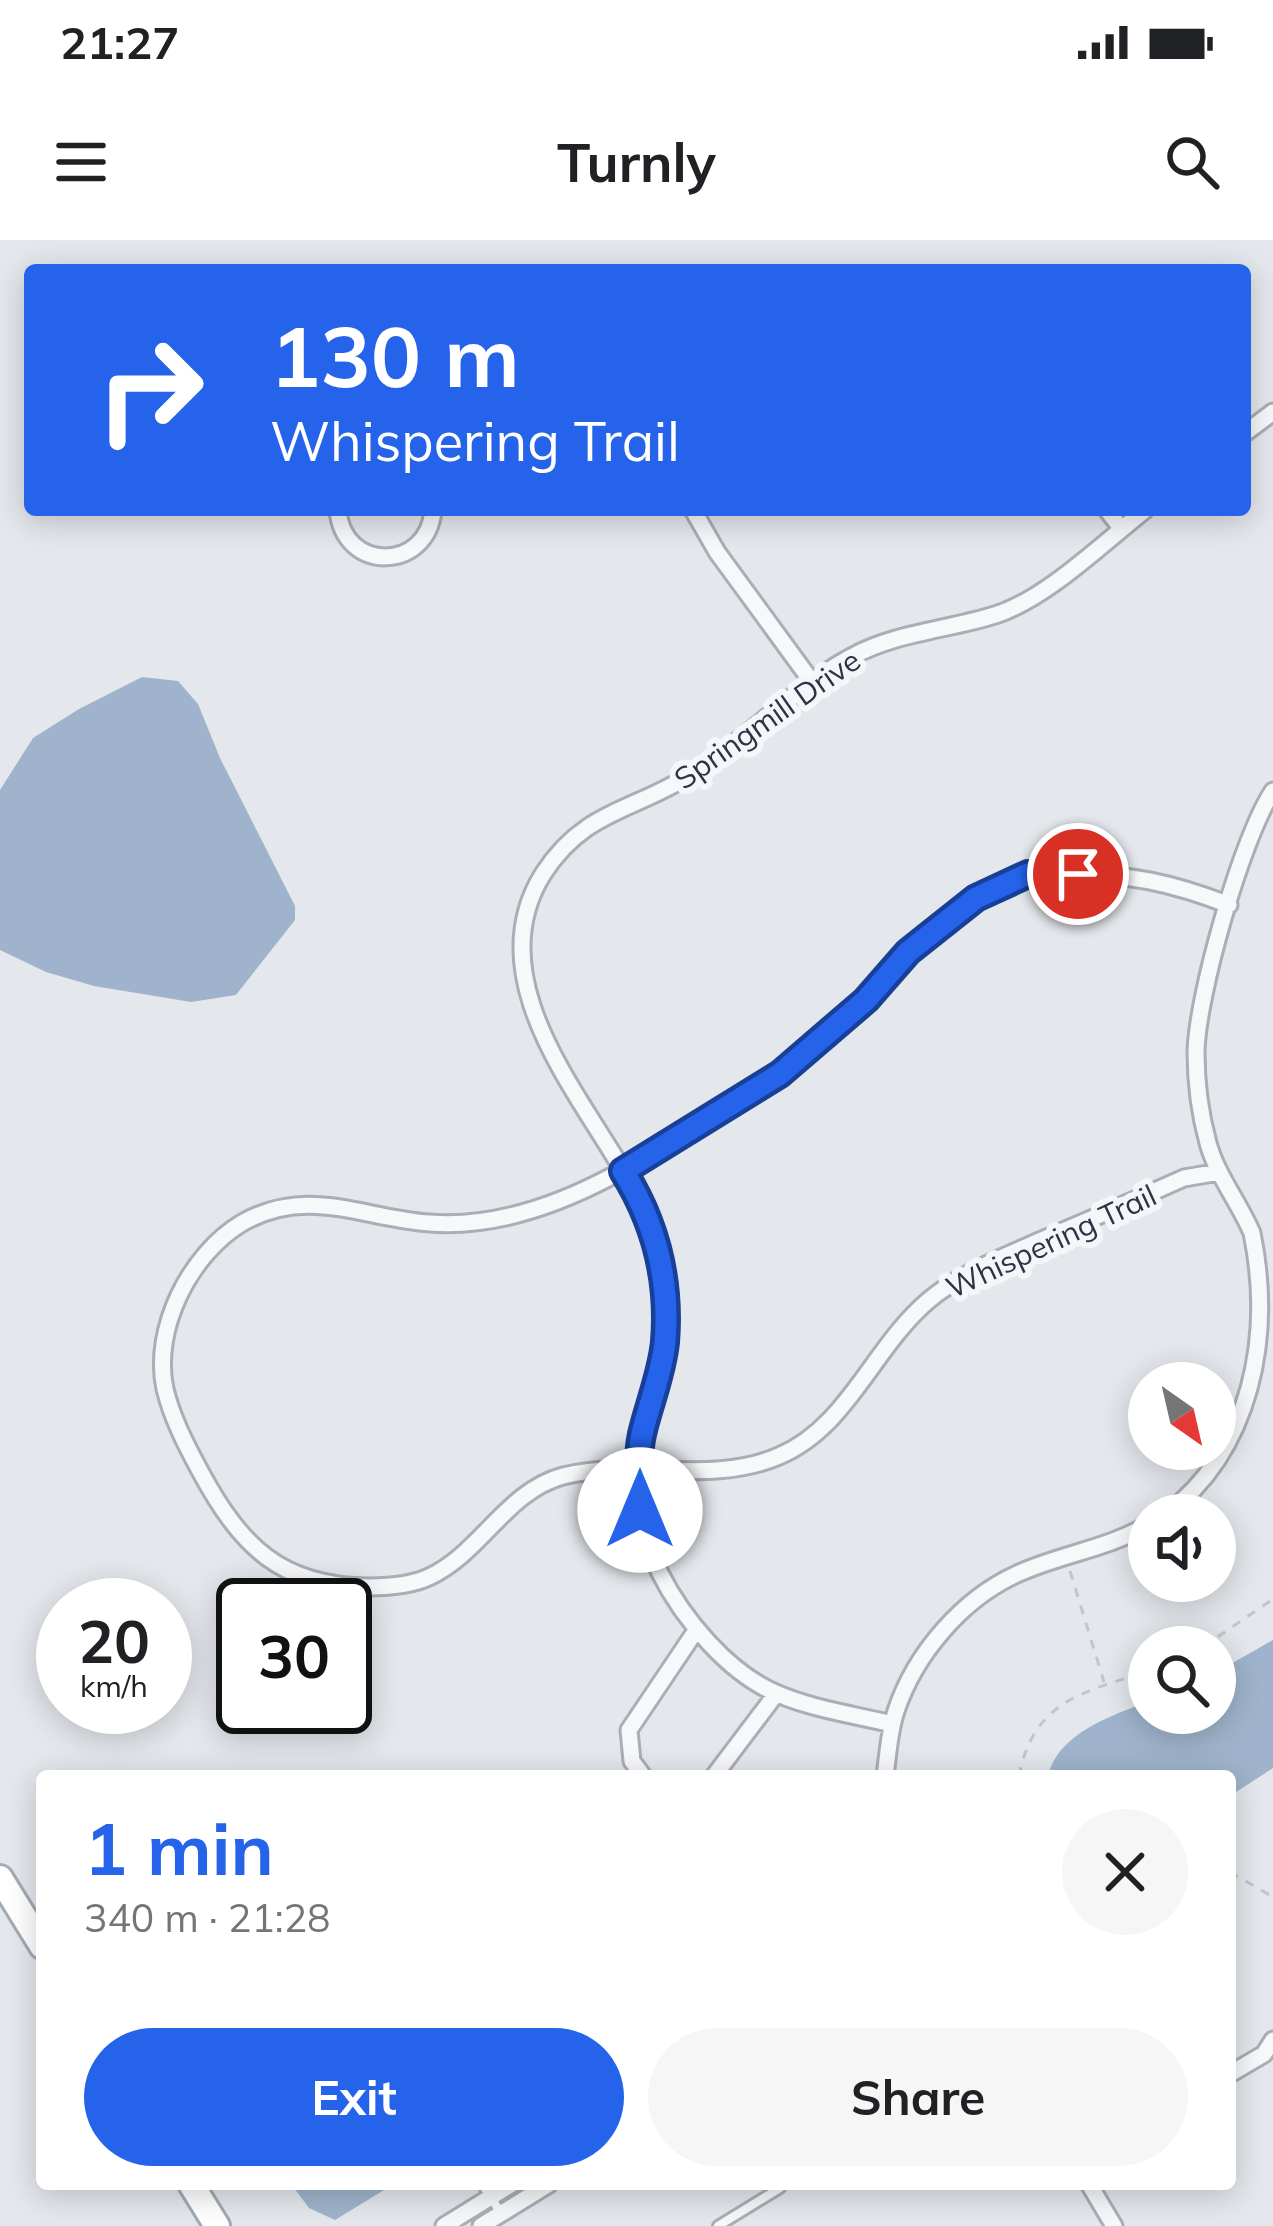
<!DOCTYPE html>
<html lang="en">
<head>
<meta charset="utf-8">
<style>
  :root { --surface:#fff; --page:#f6f6f6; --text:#202124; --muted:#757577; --accent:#2563eb }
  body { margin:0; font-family:Mulish,sans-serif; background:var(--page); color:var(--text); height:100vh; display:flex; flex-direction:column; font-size:45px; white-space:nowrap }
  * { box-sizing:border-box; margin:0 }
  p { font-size:39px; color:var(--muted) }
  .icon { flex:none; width:66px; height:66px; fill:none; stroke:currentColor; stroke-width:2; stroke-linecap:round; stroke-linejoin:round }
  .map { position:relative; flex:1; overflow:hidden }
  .details { position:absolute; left:36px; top:1530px; width:1200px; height:420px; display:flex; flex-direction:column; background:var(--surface); border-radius:12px; box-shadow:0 6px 30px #0003 }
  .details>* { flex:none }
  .top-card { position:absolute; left:24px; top:24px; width:1227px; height:252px; border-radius:12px; box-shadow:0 6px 30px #0003; background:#2563eb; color:#fff; overflow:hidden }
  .needle { width:78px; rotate:146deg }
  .fabs { position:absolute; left:1128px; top:1122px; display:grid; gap:24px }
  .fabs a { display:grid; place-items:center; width:108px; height:108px; border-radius:50%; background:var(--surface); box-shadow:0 6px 30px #0003; font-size:60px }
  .speed { position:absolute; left:36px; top:1338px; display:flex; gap:24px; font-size:60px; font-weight:700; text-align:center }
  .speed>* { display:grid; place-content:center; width:156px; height:156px; border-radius:50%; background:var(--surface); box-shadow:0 6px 30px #0003; line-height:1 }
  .speed small { font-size:30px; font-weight:400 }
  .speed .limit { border:6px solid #111; border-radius:18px; background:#fff; color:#111 }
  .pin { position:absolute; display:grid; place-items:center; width:102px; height:102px; color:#fff; margin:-51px; border:6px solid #fff; border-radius:50%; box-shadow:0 3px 12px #0007 }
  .me { position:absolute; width:132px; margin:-66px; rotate:0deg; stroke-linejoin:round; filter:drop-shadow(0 0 9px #0008) }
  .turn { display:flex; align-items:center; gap:42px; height:252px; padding:0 48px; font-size:54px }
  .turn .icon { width:156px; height:156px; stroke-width:2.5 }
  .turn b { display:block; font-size:84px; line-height:102px }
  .round { display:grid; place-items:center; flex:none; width:126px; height:126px; border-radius:63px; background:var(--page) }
  .overview { display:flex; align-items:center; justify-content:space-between; height:204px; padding:0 48px }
  h1 { font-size:72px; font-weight:700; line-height:90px; color:var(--accent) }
  .button { display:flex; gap:24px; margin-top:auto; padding:24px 48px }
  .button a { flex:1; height:138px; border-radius:72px; background:var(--accent); color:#fff; font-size:48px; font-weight:700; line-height:138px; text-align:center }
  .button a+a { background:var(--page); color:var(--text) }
  .status { display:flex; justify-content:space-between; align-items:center; height:84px; padding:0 60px; background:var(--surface); direction:ltr }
  .status svg { height:33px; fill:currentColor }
  header { display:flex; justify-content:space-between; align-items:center; height:156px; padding:0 48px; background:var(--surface); font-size:54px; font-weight:700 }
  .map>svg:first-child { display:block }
  .water { fill:#9fb4cc }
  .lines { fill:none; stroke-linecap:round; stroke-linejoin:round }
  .lane-casing { stroke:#a9aeb7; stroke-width:14 }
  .street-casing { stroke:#a9aeb7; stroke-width:21 }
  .primary-casing { stroke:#a3abb8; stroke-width:30 }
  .path { stroke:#c2c5cb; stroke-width:3; stroke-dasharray:9 9; stroke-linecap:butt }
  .lane { stroke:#f7f8fa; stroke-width:8 }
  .street { stroke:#f7f8fa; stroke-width:15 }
  .primary { stroke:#fff; stroke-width:24 }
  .route-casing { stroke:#184099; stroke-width:30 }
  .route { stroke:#2563eb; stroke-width:21 }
  .labels { text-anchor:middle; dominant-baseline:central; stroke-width:12; stroke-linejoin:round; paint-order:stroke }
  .street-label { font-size:30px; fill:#2b3445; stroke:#f4f6f9 }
</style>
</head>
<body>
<div class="status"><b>21:27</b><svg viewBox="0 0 49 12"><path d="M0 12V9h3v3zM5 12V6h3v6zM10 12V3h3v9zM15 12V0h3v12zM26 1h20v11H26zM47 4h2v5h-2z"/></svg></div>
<header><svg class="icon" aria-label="menu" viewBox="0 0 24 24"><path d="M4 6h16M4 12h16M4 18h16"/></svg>Turnly<svg class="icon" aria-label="search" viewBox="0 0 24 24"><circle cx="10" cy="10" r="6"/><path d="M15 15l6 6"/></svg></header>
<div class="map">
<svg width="1273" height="1986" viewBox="0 0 1273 1986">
  <rect width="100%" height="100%" fill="#e4e7ec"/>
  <path class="water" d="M 142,437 L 178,441 L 198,464 L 220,518 L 295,666 L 295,680 L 236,755 L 191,762 L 94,746 L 46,732 L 0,710 L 0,550 L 33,498 L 79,469 Z
    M 1273,1400 L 1273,1528 L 1230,1556 L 1230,1536 L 1048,1536 C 1059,1492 1112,1476 1149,1461 L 1149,1473 L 1215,1473 L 1215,1433 Z
    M 291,1944 L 394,1944 L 335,1980 L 309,1968 Z"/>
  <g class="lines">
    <g class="lane-casing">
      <path id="lane" d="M 482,1944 L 501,1973
        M 718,1986 L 780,1948"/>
    </g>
    <g class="street-casing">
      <path id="street" d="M 1245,193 L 1273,172
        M 338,270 C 343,333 428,332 433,270
        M 693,270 L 717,312 L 812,442
        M 1107,270 L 1121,288
        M 1219,932 L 1184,938 C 1137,959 1089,980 1042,1000 C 1004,1017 961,1033 929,1060 C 873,1107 848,1187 779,1216 C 710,1246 634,1218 563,1236 C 507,1251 481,1312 431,1336 C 413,1345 389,1347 369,1347 C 280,1347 240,1305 200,1231 C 186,1205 172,1178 165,1149 C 152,1089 190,1014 242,983 C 308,945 364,979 430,983 C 495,988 558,965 614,935 C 648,917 680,894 713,874 C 753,848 793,825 829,794 C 859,768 882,738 909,710 C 940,680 984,644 1028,634 C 1039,632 1054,634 1066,634 C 1127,633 1173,643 1229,665
        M 1165,1275 C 1252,1210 1273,1096 1252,993 C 1239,962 1217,936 1208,903 C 1200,874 1196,842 1196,812 C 1197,756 1242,597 1273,551
        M 892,1484 C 855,1475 813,1469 778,1454 C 729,1434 683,1379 660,1333 C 640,1293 634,1244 641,1200 C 646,1168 661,1137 664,1104 C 668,1071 665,1027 656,996 C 649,969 633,947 619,924 C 570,842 481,733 543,634 C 584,570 634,571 690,535 C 747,500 792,449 851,417 C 896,392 949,390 998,374 C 1048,357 1103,303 1145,270
        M 643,1536 L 632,1521 L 629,1490 L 697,1389
        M 714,1536 L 776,1454
        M 885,1536 C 888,1515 889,1492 896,1471 C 915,1414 962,1359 1017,1334 C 1060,1314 1108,1309 1149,1284
        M 1230,1834 L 1264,1814 L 1273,1800
        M 1089,1944 L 1114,1986
        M 444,1986 L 512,1944
        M 481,1986 L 549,1944"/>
    </g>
    <g class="primary-casing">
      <path id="primary" d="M 0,1638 L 42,1706
        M 191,1944 L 217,1986"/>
    </g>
    <path class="path" d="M 1070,1331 L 1104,1442
      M 1203,1407 L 1273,1359
      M 1019,1536 C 1034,1459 1085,1452 1149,1431
      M 1230,1632 L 1273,1657"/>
    <use href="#lane" class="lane"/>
    <use href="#street" class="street"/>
    <use href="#primary" class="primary"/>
  </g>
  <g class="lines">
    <g class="route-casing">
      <path id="route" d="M 640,1270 C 639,1245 637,1218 642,1194 C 649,1164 662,1133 665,1102 C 670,1040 655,982 623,931 L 780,834 L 866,760 L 908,712 L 976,658 L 1028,634 L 1078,634"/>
    </g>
    <use href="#route" class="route"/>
  </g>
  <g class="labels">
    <g class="street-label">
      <text transform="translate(767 479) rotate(-35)">Springmill Drive</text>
      <text transform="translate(1051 1001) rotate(-25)">Whispering Trail</text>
    </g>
  </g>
</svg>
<div class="fabs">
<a><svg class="needle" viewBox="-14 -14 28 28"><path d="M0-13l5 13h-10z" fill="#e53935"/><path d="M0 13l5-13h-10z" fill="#757577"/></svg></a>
<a><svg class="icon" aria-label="sound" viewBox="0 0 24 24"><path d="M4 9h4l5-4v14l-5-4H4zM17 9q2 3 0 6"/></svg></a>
<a><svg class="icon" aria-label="search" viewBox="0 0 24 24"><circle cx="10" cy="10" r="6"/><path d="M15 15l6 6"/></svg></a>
</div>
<div class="speed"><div>20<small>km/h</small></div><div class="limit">30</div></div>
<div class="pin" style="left:1078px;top:634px;background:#d93025"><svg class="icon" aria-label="arrive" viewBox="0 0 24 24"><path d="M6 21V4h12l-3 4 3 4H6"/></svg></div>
<svg class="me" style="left:640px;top:1270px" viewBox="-20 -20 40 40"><circle r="19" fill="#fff"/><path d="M0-13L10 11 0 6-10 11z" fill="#2563eb"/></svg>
<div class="top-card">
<div class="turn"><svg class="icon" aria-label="right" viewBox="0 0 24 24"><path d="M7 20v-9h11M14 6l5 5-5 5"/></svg><div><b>130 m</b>Whispering Trail</div></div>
</div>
<section class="details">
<div class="overview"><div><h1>1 min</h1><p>340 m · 21:28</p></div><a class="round"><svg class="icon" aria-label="close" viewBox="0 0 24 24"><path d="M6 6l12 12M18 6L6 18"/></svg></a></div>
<div class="button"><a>Exit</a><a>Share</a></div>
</section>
</div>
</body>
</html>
